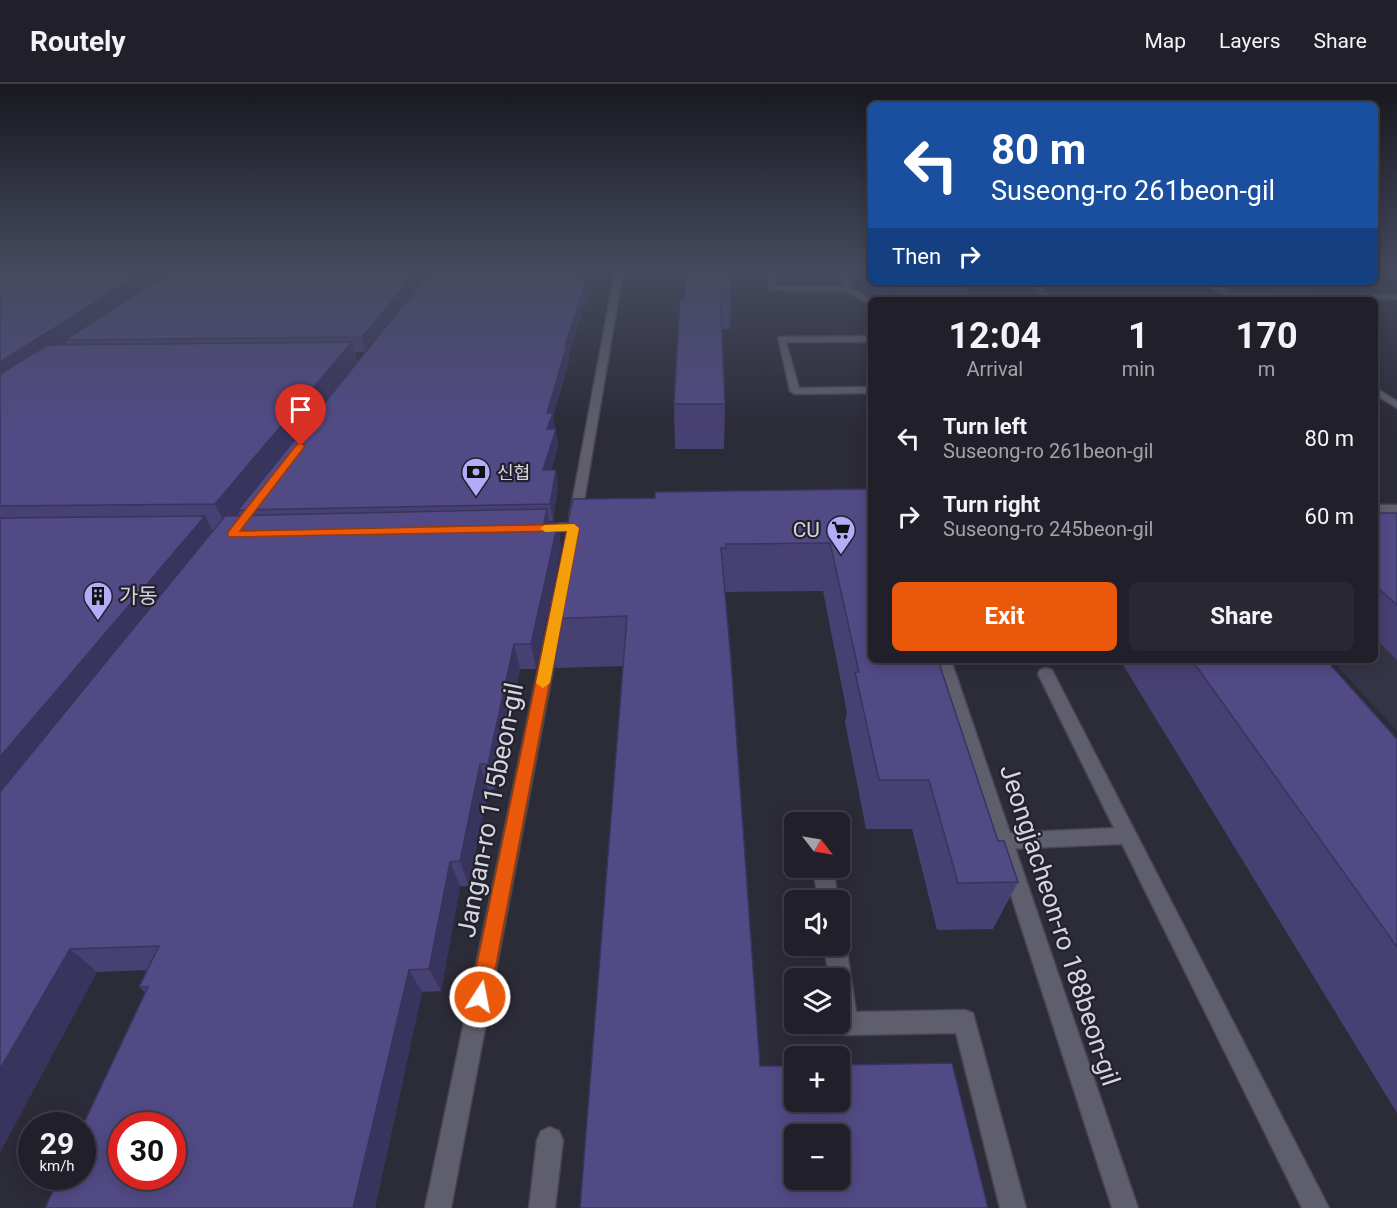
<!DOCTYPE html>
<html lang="en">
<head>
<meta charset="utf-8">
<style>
  :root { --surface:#21202a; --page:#292832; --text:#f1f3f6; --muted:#a2a3a8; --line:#3e3e47; --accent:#ea580c }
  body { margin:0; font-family:Roboto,"Noto Sans KR",sans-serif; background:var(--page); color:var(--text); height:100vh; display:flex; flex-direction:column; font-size:22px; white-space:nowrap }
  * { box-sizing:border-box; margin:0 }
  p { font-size:20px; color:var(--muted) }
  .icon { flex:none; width:33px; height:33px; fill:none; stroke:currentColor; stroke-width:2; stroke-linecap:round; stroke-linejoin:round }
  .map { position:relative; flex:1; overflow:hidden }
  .panel { position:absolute; left:868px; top:213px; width:510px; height:366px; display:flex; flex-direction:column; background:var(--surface); border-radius:9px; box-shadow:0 3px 15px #0003,0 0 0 2px var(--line) }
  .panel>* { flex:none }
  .guide { position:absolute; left:868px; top:18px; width:510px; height:183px; border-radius:9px; box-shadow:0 3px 15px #0003,0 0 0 2px var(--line); background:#1a4fa0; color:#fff; overflow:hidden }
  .needle { width:39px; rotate:121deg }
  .buttons { position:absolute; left:784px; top:728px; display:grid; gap:12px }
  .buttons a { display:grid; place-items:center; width:66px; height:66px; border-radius:9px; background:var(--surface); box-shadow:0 3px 15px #0003,0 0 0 2px var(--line); font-size:30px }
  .speed { position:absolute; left:18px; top:1028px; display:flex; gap:12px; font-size:30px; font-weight:700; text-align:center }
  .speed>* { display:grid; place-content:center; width:78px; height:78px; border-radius:50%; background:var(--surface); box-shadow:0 3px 15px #0003,0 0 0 2px var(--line); line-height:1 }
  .speed small { font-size:15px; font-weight:400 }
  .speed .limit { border:9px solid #d22; background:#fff; color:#111 }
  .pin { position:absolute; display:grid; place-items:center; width:51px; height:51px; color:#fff; margin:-62px -26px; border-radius:50% 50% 50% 0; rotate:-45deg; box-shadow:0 0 6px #0007 }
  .pin .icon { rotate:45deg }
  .me { position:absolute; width:66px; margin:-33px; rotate:11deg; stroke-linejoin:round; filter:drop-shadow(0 0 4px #0008) }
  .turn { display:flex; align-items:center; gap:21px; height:126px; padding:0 24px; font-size:27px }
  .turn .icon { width:78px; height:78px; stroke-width:2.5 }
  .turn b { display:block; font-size:42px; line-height:51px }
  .then { display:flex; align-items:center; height:57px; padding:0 24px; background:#0003; gap:12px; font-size:22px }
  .eta { display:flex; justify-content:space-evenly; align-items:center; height:102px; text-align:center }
  .eta b { font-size:36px; font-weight:700; line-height:42px }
  .primary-button { display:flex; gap:12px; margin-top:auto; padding:12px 24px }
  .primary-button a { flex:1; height:69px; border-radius:9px; background:var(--accent); color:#fff; font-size:24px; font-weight:700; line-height:69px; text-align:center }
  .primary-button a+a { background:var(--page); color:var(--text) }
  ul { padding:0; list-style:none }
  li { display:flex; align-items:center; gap:18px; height:78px; padding:0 24px }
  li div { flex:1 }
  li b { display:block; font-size:22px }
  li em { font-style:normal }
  header { display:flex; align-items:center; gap:36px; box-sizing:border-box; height:84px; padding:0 30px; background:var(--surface); border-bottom:2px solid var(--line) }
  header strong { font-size:28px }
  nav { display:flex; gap:33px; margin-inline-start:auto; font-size:21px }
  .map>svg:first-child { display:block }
  .built { fill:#353446 }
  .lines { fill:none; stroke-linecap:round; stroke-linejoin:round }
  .service-casing { stroke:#474650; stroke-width:3 }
  .minor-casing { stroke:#474650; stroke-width:3 }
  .service { fill:#5e5e6c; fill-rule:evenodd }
  .minor { fill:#5e5e6c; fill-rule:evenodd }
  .wall { fill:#474072; fill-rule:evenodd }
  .shaded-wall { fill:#39345d }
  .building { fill:#524a85; stroke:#39345d; stroke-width:1.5; fill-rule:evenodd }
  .route { fill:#ea580c; stroke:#983908; stroke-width:1.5 }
  .slow { fill:#f59e0b }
  .labels { text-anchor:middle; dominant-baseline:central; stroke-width:4.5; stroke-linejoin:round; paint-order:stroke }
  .far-poi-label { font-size:18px; fill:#d5d5dd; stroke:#22212e; text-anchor:start }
  .poi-label { font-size:21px; fill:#d5d5dd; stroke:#22212e; text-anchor:end }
  .near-street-label { font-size:26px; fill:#d5d5dd; stroke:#22212e }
</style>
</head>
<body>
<header>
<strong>Routely</strong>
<nav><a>Map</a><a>Layers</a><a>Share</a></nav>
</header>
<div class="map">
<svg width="1397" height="1124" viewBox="0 0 1397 1124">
  <rect width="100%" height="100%" fill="#2c2b38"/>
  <path class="built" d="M 1376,451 L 1397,459 L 1397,647 L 1332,576 L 1376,576 Z"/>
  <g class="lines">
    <g class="service-casing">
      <path id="service" d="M 768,187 L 775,187 L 776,202 L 844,203 L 838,187 L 845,187 L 851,204 L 872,216 L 872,222 L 846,207 L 770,206 Z
        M 1029,198 L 1037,198 L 1053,216 L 1045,216 Z
        M 1230,210 L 1397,211 L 1397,215 L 1227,214 L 1227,210 Z
        M 872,252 L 872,258 L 786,258 L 799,304 L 872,303 L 872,309 L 795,310 L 790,307 L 778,253 Z
        M 1046,584 L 1052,586 L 1054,590 L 1329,1124 L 1302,1124 L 1122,760 L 1003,765 L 996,763 L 993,757 L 996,751 L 1003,749 L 1114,744 L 1038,590 L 1040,586 Z
        M 813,783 L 833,783 L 838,816 L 818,816 Z
        M 840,853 L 846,861 L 856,928 L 965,926 L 973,929 L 1026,1124 L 1000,1124 L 956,949 L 846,951 L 838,948 L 834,939 L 840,939 L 840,894 L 829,894 L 824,861 L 840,861 Z
        M 550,1043 L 559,1047 L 563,1056 L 555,1124 L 529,1124 L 537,1056 L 541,1047 Z"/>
    </g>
    <g class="minor-casing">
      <path id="minor" d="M 615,187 L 623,187 L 581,435 L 575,439 L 569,435 Z
        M 1204,198 L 1213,198 L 1240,216 L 1231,216 Z
        M 1376,304 L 1397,317 L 1397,324 L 1376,311 Z
        M 1376,421 L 1397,421 L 1397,429 L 1376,429 Z
        M 587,439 L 591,440 L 593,443 L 591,446 L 539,448 L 533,444 L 539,440 Z
        M 555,533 L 562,538 L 451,1124 L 425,1124 L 548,538 Z
        M 935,576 L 951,576 L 1138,1124 L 1112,1124 Z"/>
    </g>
    <use href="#service" class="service"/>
    <use href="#minor" class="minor"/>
  </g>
  <path class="wall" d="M 0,187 L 181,188 L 581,187 L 579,192 L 590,205 L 569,271 L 569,276 L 553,333 L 558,362 L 551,386 L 556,386 L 558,403 L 553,437 L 549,437 L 549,439 L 558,439 L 561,463 L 536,585 L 520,585 L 495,705 L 488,706 L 469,802 L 460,802 L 441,907 L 422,908 L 375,1124 L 45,1124 L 145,908 L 139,903 L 148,886 L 97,888 L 0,1068 ZM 355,268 L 366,268 L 358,278 Z
    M 686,187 L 731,207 L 730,245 L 721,245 L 725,320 L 724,365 L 675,365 L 674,320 L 684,216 Z
    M 870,187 L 872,187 L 872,198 L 962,198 L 974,216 L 876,216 L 869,197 Z
    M 866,405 L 998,757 L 1018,798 L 993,845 L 937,846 L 912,745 L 866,745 L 845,638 L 847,629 L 823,507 L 725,508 L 580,1124 L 623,582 L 556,584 L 547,535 L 655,414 Z
    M 1376,429 L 1397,429 L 1397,576 L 1376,555 Z
    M 1120,576 L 1326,576 L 1397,655 L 1397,1029 Z"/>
  <path class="shaded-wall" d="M 145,187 L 171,187 L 65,256 L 68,261 L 0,307 L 0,278 Z
    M 418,187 L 431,187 L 366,268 L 362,253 Z
    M 575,187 L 581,187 L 574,205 L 573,192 Z
    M 588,192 L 590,205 L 569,271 L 569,276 L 553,333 L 555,345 L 547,345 L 547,329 L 565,261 Z
    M 352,258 L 358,278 L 238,426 L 239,428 L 227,444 L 215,420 Z
    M 556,345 L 558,362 L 545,403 L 543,386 Z
    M 556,386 L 558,403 L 553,437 L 550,420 Z
    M 547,425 L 551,450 L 544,439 Z
    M 205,432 L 217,456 L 0,730 L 0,673 Z
    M 558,439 L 561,463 L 536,585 L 531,560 Z
    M 514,560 L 520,585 L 495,705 L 488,680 Z
    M 480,680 L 488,706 L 469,802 L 460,777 Z
    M 450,778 L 460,802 L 441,907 L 429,885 Z
    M 70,865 L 97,888 L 0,1068 L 0,985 Z
    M 409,886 L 422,908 L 375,1124 L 353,1124 Z"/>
  <path class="building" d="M 0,187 L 145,187 L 0,278 Z
    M 171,187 L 180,187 L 181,188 L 183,187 L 418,187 L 362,253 L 65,256 Z
    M 431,187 L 575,187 L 573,192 L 588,192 L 565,261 L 567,261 L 547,329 L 553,329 L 547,345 L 556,345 L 543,386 L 556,386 L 550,420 L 238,426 Z
    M 686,187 L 730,187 L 731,207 L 720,206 L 725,320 L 674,320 L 680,216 L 684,216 Z
    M 889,198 L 962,198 L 974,216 L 908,216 L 903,207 L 893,207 Z
    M 352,258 L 215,420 L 0,422 L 0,290 L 47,261 Z
    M 866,405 L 872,407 L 872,576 L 938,576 L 998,757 L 1004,757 L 1018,798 L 958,799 L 929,696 L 879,696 L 855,588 L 859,588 L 830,459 L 726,460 L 726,464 L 721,464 L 731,576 L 760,982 L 795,982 L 795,1017 L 840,1017 L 840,981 L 952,979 L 988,1124 L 580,1124 L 627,532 L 547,535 L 573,415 L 655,414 L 655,408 ZM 795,1050 L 840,1050 L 840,1095 L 795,1095 Z
    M 547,425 L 544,439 L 558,439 L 531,560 L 514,560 L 488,680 L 480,680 L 460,777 L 450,778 L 429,885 L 409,886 L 353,1124 L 45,1124 L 60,1092 L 82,1092 L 82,1043 L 148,903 L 139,903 L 159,862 L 70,865 L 0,985 L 0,708 L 225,432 ZM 122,1041 L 172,1041 L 172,1092 L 122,1092 Z
    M 1376,429 L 1397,429 L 1397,521 L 1376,502 Z
    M 205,432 L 0,673 L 0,434 Z
    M 1192,576 L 1326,576 L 1397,655 L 1397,863 Z"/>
  <linearGradient id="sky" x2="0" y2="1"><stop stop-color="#18181f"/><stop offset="0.54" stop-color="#454a5e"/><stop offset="1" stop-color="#454a5e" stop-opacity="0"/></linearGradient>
  <rect width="1397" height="344" fill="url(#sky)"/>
  <path class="route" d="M 301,359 L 305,362 L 240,447 L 574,440 L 579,444 L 490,913 L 487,920 L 480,923 L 473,920 L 470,913 L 567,447 L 228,453 L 228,448 L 297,360 Z"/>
  <path class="slow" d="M 574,440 L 579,444 L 550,599 L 543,604 L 536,599 L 567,447 L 545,448 L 540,444 L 545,441 Z"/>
  <defs>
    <g id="bank-pin" transform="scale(1.5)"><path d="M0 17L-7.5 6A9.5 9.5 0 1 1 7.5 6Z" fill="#b4acf9" stroke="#22212e"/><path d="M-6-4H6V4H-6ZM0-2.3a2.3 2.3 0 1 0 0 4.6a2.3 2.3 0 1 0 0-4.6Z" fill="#111"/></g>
    <g id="supermarket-pin" transform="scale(1.5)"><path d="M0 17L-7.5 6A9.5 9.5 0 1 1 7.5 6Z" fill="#b4acf9" stroke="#22212e"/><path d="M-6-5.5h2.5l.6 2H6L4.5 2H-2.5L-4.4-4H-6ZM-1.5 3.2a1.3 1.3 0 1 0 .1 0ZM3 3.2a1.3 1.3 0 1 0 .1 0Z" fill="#111"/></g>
    <g id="building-pin" transform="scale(1.5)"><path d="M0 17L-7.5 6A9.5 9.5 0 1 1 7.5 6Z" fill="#b4acf9" stroke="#22212e"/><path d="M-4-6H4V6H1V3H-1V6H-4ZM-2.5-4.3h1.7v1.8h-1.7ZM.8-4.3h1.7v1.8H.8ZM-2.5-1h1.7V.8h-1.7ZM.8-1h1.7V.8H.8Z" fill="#111"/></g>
  </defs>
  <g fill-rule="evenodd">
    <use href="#bank-pin" x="476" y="388"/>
    <use href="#supermarket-pin" x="841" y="446"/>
    <use href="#building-pin" x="98" y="512"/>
  </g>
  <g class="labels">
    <g class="far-poi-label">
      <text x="497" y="388">신협</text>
    </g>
    <g class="poi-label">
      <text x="820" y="446">CU</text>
      <text x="119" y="512" text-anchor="start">가동</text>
    </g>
    <g class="near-street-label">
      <text transform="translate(490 726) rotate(-79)">Jangan-ro 115beon-gil</text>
      <text transform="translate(1060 841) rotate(72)">Jeongjacheon-ro 188beon-gil</text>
    </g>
  </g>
</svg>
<div class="buttons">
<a><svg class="needle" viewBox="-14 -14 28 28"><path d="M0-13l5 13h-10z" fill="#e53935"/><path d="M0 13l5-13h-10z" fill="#a2a3a8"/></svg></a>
<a><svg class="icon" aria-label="sound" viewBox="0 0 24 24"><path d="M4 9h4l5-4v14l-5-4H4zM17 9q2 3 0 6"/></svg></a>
<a><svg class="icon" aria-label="layers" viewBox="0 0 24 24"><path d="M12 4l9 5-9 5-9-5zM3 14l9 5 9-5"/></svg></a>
<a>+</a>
<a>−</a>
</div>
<div class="speed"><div>29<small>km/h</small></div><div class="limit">30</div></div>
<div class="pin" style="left:301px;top:362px;background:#d93025"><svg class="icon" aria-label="arrive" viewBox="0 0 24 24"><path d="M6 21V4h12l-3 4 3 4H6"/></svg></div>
<svg class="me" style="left:480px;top:913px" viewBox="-20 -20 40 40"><circle r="17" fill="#ea580c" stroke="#fff" stroke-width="3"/><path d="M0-11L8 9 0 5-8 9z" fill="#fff"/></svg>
<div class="guide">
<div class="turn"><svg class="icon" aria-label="left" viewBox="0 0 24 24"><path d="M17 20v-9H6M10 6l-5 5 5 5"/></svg><div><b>80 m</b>Suseong-ro 261beon-gil</div></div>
<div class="then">Then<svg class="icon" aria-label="right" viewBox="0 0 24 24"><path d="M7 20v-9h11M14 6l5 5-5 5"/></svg></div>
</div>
<section class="panel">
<div class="eta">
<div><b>12:04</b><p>Arrival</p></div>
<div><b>1</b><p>min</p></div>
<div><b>170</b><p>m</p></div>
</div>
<ul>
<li><svg class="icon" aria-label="left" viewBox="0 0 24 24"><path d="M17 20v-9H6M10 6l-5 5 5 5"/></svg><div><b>Turn left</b><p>Suseong-ro 261beon-gil</p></div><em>80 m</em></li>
<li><svg class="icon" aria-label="right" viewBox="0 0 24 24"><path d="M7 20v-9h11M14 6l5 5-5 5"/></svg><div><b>Turn right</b><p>Suseong-ro 245beon-gil</p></div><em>60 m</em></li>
</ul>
<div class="primary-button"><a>Exit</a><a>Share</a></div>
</section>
</div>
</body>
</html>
